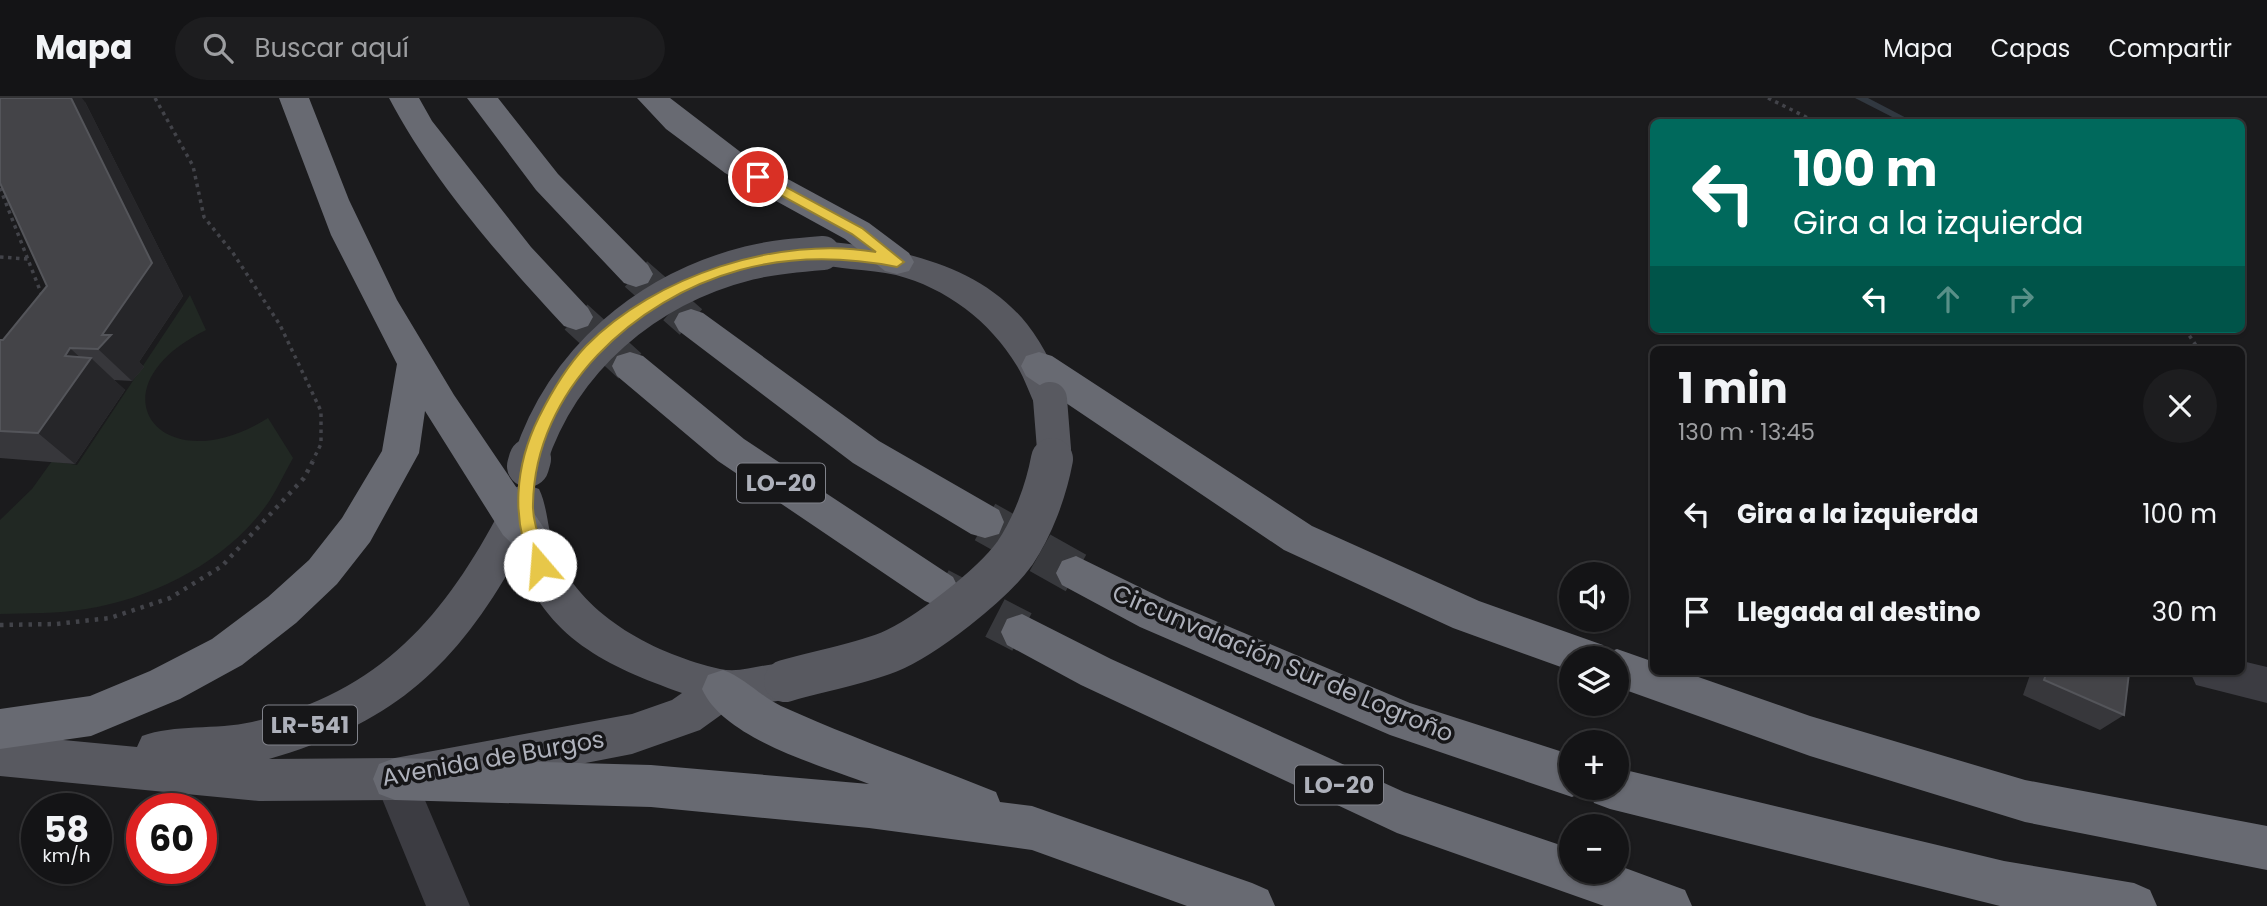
<!DOCTYPE html>
<html lang="es">
<head>
<meta charset="utf-8">
<style>
  :root { --surface:#141416; --page:#1d1d1f; --text:#f1f3f6; --muted:#9d9ea1; --line:#333335 }
  body { margin:0; font-family:Poppins,sans-serif; background:var(--page); color:var(--text); height:100vh; display:flex; flex-direction:column; font-size:26px; white-space:nowrap }
  * { box-sizing:border-box; margin:0 }
  p { font-size:23px; color:var(--muted) }
  .icon { flex:none; width:38px; height:38px; fill:none; stroke:currentColor; stroke-width:2; stroke-linecap:round; stroke-linejoin:round }
  .map { position:relative; flex:1; overflow:hidden }
  .sheet { position:absolute; left:1650px; top:248px; width:595px; height:329px; display:flex; flex-direction:column; background:var(--surface); border-radius:10px; box-shadow:0 2px 5px #0004,0 0 0 2px var(--line) }
  .sheet>* { flex:none }
  .guide { position:absolute; left:1650px; top:21px; width:595px; height:214px; border-radius:10px; box-shadow:0 2px 5px #0004,0 0 0 2px var(--line); background:#00695c; color:#fff; overflow:hidden }
  .tools { position:absolute; left:1559px; top:464px; display:grid; gap:14px }
  .tools a { display:grid; place-items:center; width:70px; height:70px; border-radius:50%; background:var(--surface); box-shadow:0 2px 5px #0004,0 0 0 2px var(--line); font-size:35px }
  .speed { position:absolute; left:21px; top:695px; display:flex; gap:14px; font-size:35px; font-weight:700; text-align:center }
  .speed>* { display:grid; place-content:center; width:91px; height:91px; border-radius:50%; background:var(--surface); box-shadow:0 2px 5px #0004,0 0 0 2px var(--line); line-height:1 }
  .speed small { font-size:18px; font-weight:400 }
  .speed .limit { border:10px solid #d22; background:#fff; color:#111 }
  .pin { position:absolute; display:grid; place-items:center; width:60px; height:60px; color:#fff; margin:-30px; border:4px solid #fff; border-radius:50%; box-shadow:0 2px 7px #0007 }
  .me { position:absolute; width:77px; margin:-38px; rotate:342deg; stroke-linejoin:round; filter:drop-shadow(0 0 5px #0008) }
  .turn { display:flex; align-items:center; gap:24px; height:147px; padding:0 28px; font-size:32px }
  .turn .icon { width:91px; height:91px; stroke-width:2.5 }
  .turn b { display:block; font-size:49px; line-height:60px }
  .lanes { display:flex; align-items:center; height:66px; padding:0 28px; background:#0003; justify-content:center; gap:35px; direction:ltr }
  .lanes .off { opacity:.35 }
  .round { display:grid; place-items:center; flex:none; width:74px; height:74px; border-radius:37px; background:var(--page) }
  .headline { display:flex; align-items:center; justify-content:space-between; height:119px; padding:0 28px }
  h1 { font-size:42px; font-weight:700; line-height:52px }
  ul { padding:0; list-style:none }
  li { display:flex; align-items:center; gap:21px; height:98px; padding:0 28px }
  li div { flex:1 }
  li b { display:block; font-size:26px }
  li em { font-style:normal }
  header { display:flex; align-items:center; gap:42px; box-sizing:border-box; height:98px; padding:0 35px; background:var(--surface); border-bottom:2px solid var(--line) }
  header strong { font-size:33px }
  nav { display:flex; gap:38px; margin-inline-start:auto; font-size:24px }
  .search { width:490px; height:63px; background:var(--page); display:flex; align-items:center; gap:18px; box-sizing:border-box; padding:0 24px; border-radius:38px; color:var(--muted); font-size:26px }
  .map>svg:first-child { display:block }
  .green { fill:#212823 }
  .lines { fill:none; stroke-linecap:round; stroke-linejoin:round }
  .stream { fill:#313840; fill-rule:evenodd }
  .motorway-tunnel-far1 { stroke:#38393d; stroke-width:34; stroke-dasharray:34 17; stroke-linecap:butt }
  .motorway-tunnel { stroke:#38393d; stroke-width:42; stroke-dasharray:42 21; stroke-linecap:butt }
  .path-far1 { stroke:#424349; stroke-width:3.5; stroke-dasharray:3.5 4.5; stroke-linecap:butt }
  .path { stroke:#424349; stroke-width:4.5; stroke-dasharray:3.5 6; stroke-linecap:butt }
  .minor { fill:#3c3c42; fill-rule:evenodd }
  .primary { fill:#585960; fill-rule:evenodd }
  .motorway { fill:#686a72; fill-rule:evenodd }
  .primary-bridge-far1 { stroke:#585960; stroke-width:34 }
  .primary-bridge { stroke:#585960; stroke-width:42 }
  .wall { fill:#37373b }
  .shaded-wall { fill:#262629 }
  .building { fill:#444448; stroke:#54555a; stroke-width:2 }
  .route { fill:#e7c749; stroke:#96812f; stroke-width:2 }
  .labels { text-anchor:middle; dominant-baseline:central; stroke-width:7; stroke-linejoin:round; paint-order:stroke }
  .shield { fill:#161618; stroke:#80828a; stroke-width:2 }
  .shield-label { font-size:23px; font-weight:bold; fill:#aeb1bb }
  .street-label { font-size:24px; fill:#aeb1bb; stroke:#161618 }
</style>
</head>
<body>
<header>
<strong>Mapa</strong>
<div class="search"><svg class="icon" aria-label="search" viewBox="0 0 24 24"><circle cx="10" cy="10" r="6"/><path d="M15 15l6 6"/></svg>Buscar aquí</div>
<nav><a>Mapa</a><a>Capas</a><a>Compartir</a></nav>
</header>
<div class="map">
<svg width="2267" height="808" viewBox="0 0 2267 808">
  <rect width="100%" height="100%" fill="#1b1b1d"/>
  <path class="green" d="M 190,197 L 206,232 C 88,290 160,388 268,320 L 293,360 C 285,374 278,389 270,402 C 230,462 155,500 86,511 C 58,516 28,515 0,516 L 0,422 L 32,391 L 52,363 L 77,367 Z"/>
  <g class="lines">
    <path class="stream" d="M 1855,0 L 1868,0 L 1914,24 L 1902,24 Z"/>
    <path class="motorway-tunnel-far1" d="M 636,176 L 691,224
      M 576,219 L 630,268"/>
    <path class="motorway-tunnel" d="M 985,424 L 1076,475
      M 939,491 L 1022,534"/>
    <path class="path-far1" d="M 155,0 L 193,68 L 204,119 L 233,155 L 280,227 L 321,313 L 321,346 L 313,362
      M 1768,0 L 1816,24
      M 0,90 L 43,200
      M 0,159 L 28,161
      M 2185,231 L 2199,252"/>
    <path class="path" d="M 0,527 L 56,526 L 110,520 L 170,500 L 222,468 L 304,380 L 314,361"/>
    <path class="minor" d="M 2242,563 L 2267,569 L 2267,605 L 2196,587 L 2190,574 L 2242,574 Z
      M 395,661 L 410,667 L 470,808 L 426,808 L 374,681 L 380,667 Z"/>
    <path class="primary" d="M 823,143 C 896,150 978,165 1027,226 C 1045,249 1056,275 1068,301 L 1063,311 L 1050,315 L 1037,311 C 1030,297 1025,281 1017,268 C 990,223 946,190 896,177 C 868,171 838,172 811,164 L 806,155 L 811,146 Z
      M 525,386 L 539,391 C 549,412 547,436 557,458 C 585,520 656,556 720,571 C 747,577 771,559 800,569 L 806,583 L 800,597 L 785,602 L 732,609 L 700,632 L 632,656 L 395,702 L 259,703 L 0,678 L 0,636 L 137,649 L 142,638 C 174,626 216,632 252,624 C 387,594 453,508 511,391 ZM 517,459 C 546,541 607,568 682,595 L 672,602 L 632,616 L 395,660 L 269,661 C 392,626 455,570 517,459 Z"/>
    <path class="motorway" d="M 279,0 L 309,0 L 349,102 L 397,202 L 454,297 L 550,439 L 544,451 C 524,458 517,451 503,437 L 425,313 L 419,355 L 370,444 L 337,486 L 296,525 L 242,567 L 180,601 L 91,638 L 0,651 L 0,611 L 90,598 L 150,573 L 212,541 L 268,499 L 309,462 L 342,420 L 382,353 L 397,266 L 331,137 Z
      M 389,0 L 419,0 L 432,23 L 531,149 L 588,210 L 593,219 L 588,228 L 576,232 L 564,228 C 501,160 432,82 389,0 Z
      M 467,0 L 498,0 L 558,76 L 648,167 L 653,176 L 648,185 L 636,189 L 624,185 L 536,92 Z
      M 637,0 L 670,0 L 747,59 L 869,125 L 909,155 L 914,164 L 909,173 L 897,176 L 885,173 L 845,141 L 725,75 L 666,31 Z
      M 691,211 L 703,215 L 879,343 L 999,412 L 1004,424 L 999,436 L 985,440 L 971,436 L 853,365 L 679,233 L 674,224 L 679,215 Z
      M 630,254 L 643,258 L 744,341 L 953,479 L 959,491 L 953,503 L 939,509 L 925,503 L 718,363 L 617,278 L 612,268 L 617,258 Z
      M 1039,254 L 1052,258 L 1312,428 L 1479,503 L 1603,547 L 1606,555 L 1617,551 L 1654,564 L 1654,574 L 1684,574 L 1810,618 L 2025,682 L 2267,728 L 2267,772 L 2025,724 L 1810,658 L 1617,589 L 1617,560 L 1572,560 L 1572,573 L 1453,530 L 1284,452 L 1026,278 L 1021,268 L 1026,258 Z
      M 1076,458 L 1168,503 L 1410,605 L 1572,657 L 1572,690 L 1617,690 L 1617,670 L 2004,763 L 2134,785 L 2150,792 L 2157,808 L 2000,808 L 1610,711 L 1594,705 L 1588,691 L 1572,699 L 1390,637 L 1140,529 L 1062,487 L 1056,475 L 1062,463 Z
      M 1022,516 L 1111,561 L 1404,694 L 1572,751 L 1572,774 L 1617,774 L 1617,767 L 1685,792 L 1692,808 L 1604,808 L 1397,735 L 1081,587 L 1007,547 L 1001,534 L 1007,521 Z
      M 723,572 C 745,580 760,598 781,608 C 852,640 924,665 996,694 L 1000,704 L 1032,708 L 1252,785 L 1268,792 L 1275,808 L 1187,808 L 1032,752 L 869,730 L 651,709 L 395,702 L 379,696 L 373,681 L 379,666 L 395,660 L 651,667 L 869,686 C 820,667 724,641 702,591 L 708,577 Z"/>
    <path class="primary-bridge-far1" d="M 1050,301 L 1054,351 L 1052,362
      M 530,362 C 563,262 646,191 749,165 C 773,159 798,157 823,155"/>
    <path class="primary-bridge" d="M 528,368 L 530,361
      M 785,583 C 819,573 856,567 889,554 C 925,539 992,487 1015,455 C 1033,428 1046,393 1052,361"/>
  </g>
  <path class="wall" d="M 85,4 L 183,198 L 139,264 L 144,269 L 132,283 L 114,282 L 125,292 L 75,366 L 0,360 L 0,242 L 3,242 L 47,188 Z
    M 2031,574 L 2127,574 L 2124,617 L 2100,632 L 2023,597 Z"/>
  <path class="shaded-wall" d="M 71,0 L 82,0 L 85,4 L 183,198 L 139,264 L 144,269 L 132,283 L 98,251 L 102,237 Z
    M 70,250 L 87,266 L 91,260 L 125,292 L 75,366 L 38,335 L 65,258 Z"/>
  <path class="building" d="M 0,0 L 71,0 L 152,165 L 102,237 L 111,237 L 98,251 L 70,250 L 65,258 L 91,260 L 38,335 L 0,333 L 0,242 L 3,242 L 47,188 L 0,85 Z
    M 2047,574 L 2129,575 L 2124,617 L 2044,582 Z"/>
  <path class="route" d="M 758,74 L 862,130 L 904,164 L 897,169 C 846,159 791,158 740,172 C 634,201 535,292 533,406 C 532,425 543,449 548,467 L 540,475 L 534,472 C 510,422 515,367 539,319 C 552,293 566,269 586,248 C 655,178 779,137 876,154 L 852,136 L 753,82 L 753,75 Z"/>
  <g class="labels">
    <g class="shield">
      <rect x="737" y="365.5" width="88" height="39" rx="5"/>
      <rect x="263" y="607.5" width="94" height="39" rx="5"/>
      <rect x="1295" y="667.5" width="88" height="39" rx="5"/>
    </g>
    <g class="shield-label">
      <text x="781" y="385">LO-20</text>
      <text x="310" y="627">LR-541</text>
      <text x="1339" y="687">LO-20</text>
    </g>
    <g class="street-label">
      <text transform="translate(1283 565) rotate(23)">Circunvalación Sur de Logroño</text>
      <text transform="translate(493 660) rotate(-10)">Avenida de Burgos</text>
    </g>
  </g>
</svg>
<div class="tools">
<a><svg class="icon" aria-label="sound" viewBox="0 0 24 24"><path d="M4 9h4l5-4v14l-5-4H4zM17 9q2 3 0 6"/></svg></a>
<a><svg class="icon" aria-label="layers" viewBox="0 0 24 24"><path d="M12 4l9 5-9 5-9-5zM3 14l9 5 9-5"/></svg></a>
<a>+</a>
<a>−</a>
</div>
<div class="speed"><div>58<small>km/h</small></div><div class="limit">60</div></div>
<div class="pin" style="left:758px;top:79px;background:#d93025"><svg class="icon" aria-label="arrive" viewBox="0 0 24 24"><path d="M6 21V4h12l-3 4 3 4H6"/></svg></div>
<svg class="me" style="left:540px;top:467px" viewBox="-20 -20 40 40"><circle r="19" fill="#fff"/><path d="M0-13L10 11 0 6-10 11z" fill="#e7c749"/></svg>
<div class="guide">
<div class="turn"><svg class="icon" aria-label="left" viewBox="0 0 24 24"><path d="M17 20v-9H6M10 6l-5 5 5 5"/></svg><div><b>100 m</b>Gira a la izquierda</div></div>
<div class="lanes"><svg class="icon" aria-label="left" viewBox="0 0 24 24"><path d="M17 20v-9H6M10 6l-5 5 5 5"/></svg><svg class="icon off" aria-label="ahead" viewBox="0 0 24 24"><path d="M12 20V5M6 11l6-6 6 6"/></svg><svg class="icon off" aria-label="right" viewBox="0 0 24 24"><path d="M7 20v-9h11M14 6l5 5-5 5"/></svg></div>
</div>
<section class="sheet">
<div class="headline"><div><h1>1 min</h1><p>130 m · 13:45</p></div><a class="round"><svg class="icon" aria-label="close" viewBox="0 0 24 24"><path d="M6 6l12 12M18 6L6 18"/></svg></a></div>
<ul>
<li><svg class="icon" aria-label="left" viewBox="0 0 24 24"><path d="M17 20v-9H6M10 6l-5 5 5 5"/></svg><div><b>Gira a la izquierda</b></div><em>100 m</em></li>
<li><svg class="icon" aria-label="arrive" viewBox="0 0 24 24"><path d="M6 21V4h12l-3 4 3 4H6"/></svg><div><b>Llegada al destino</b></div><em>30 m</em></li>
</ul>
</section>
</div>
</body>
</html>
